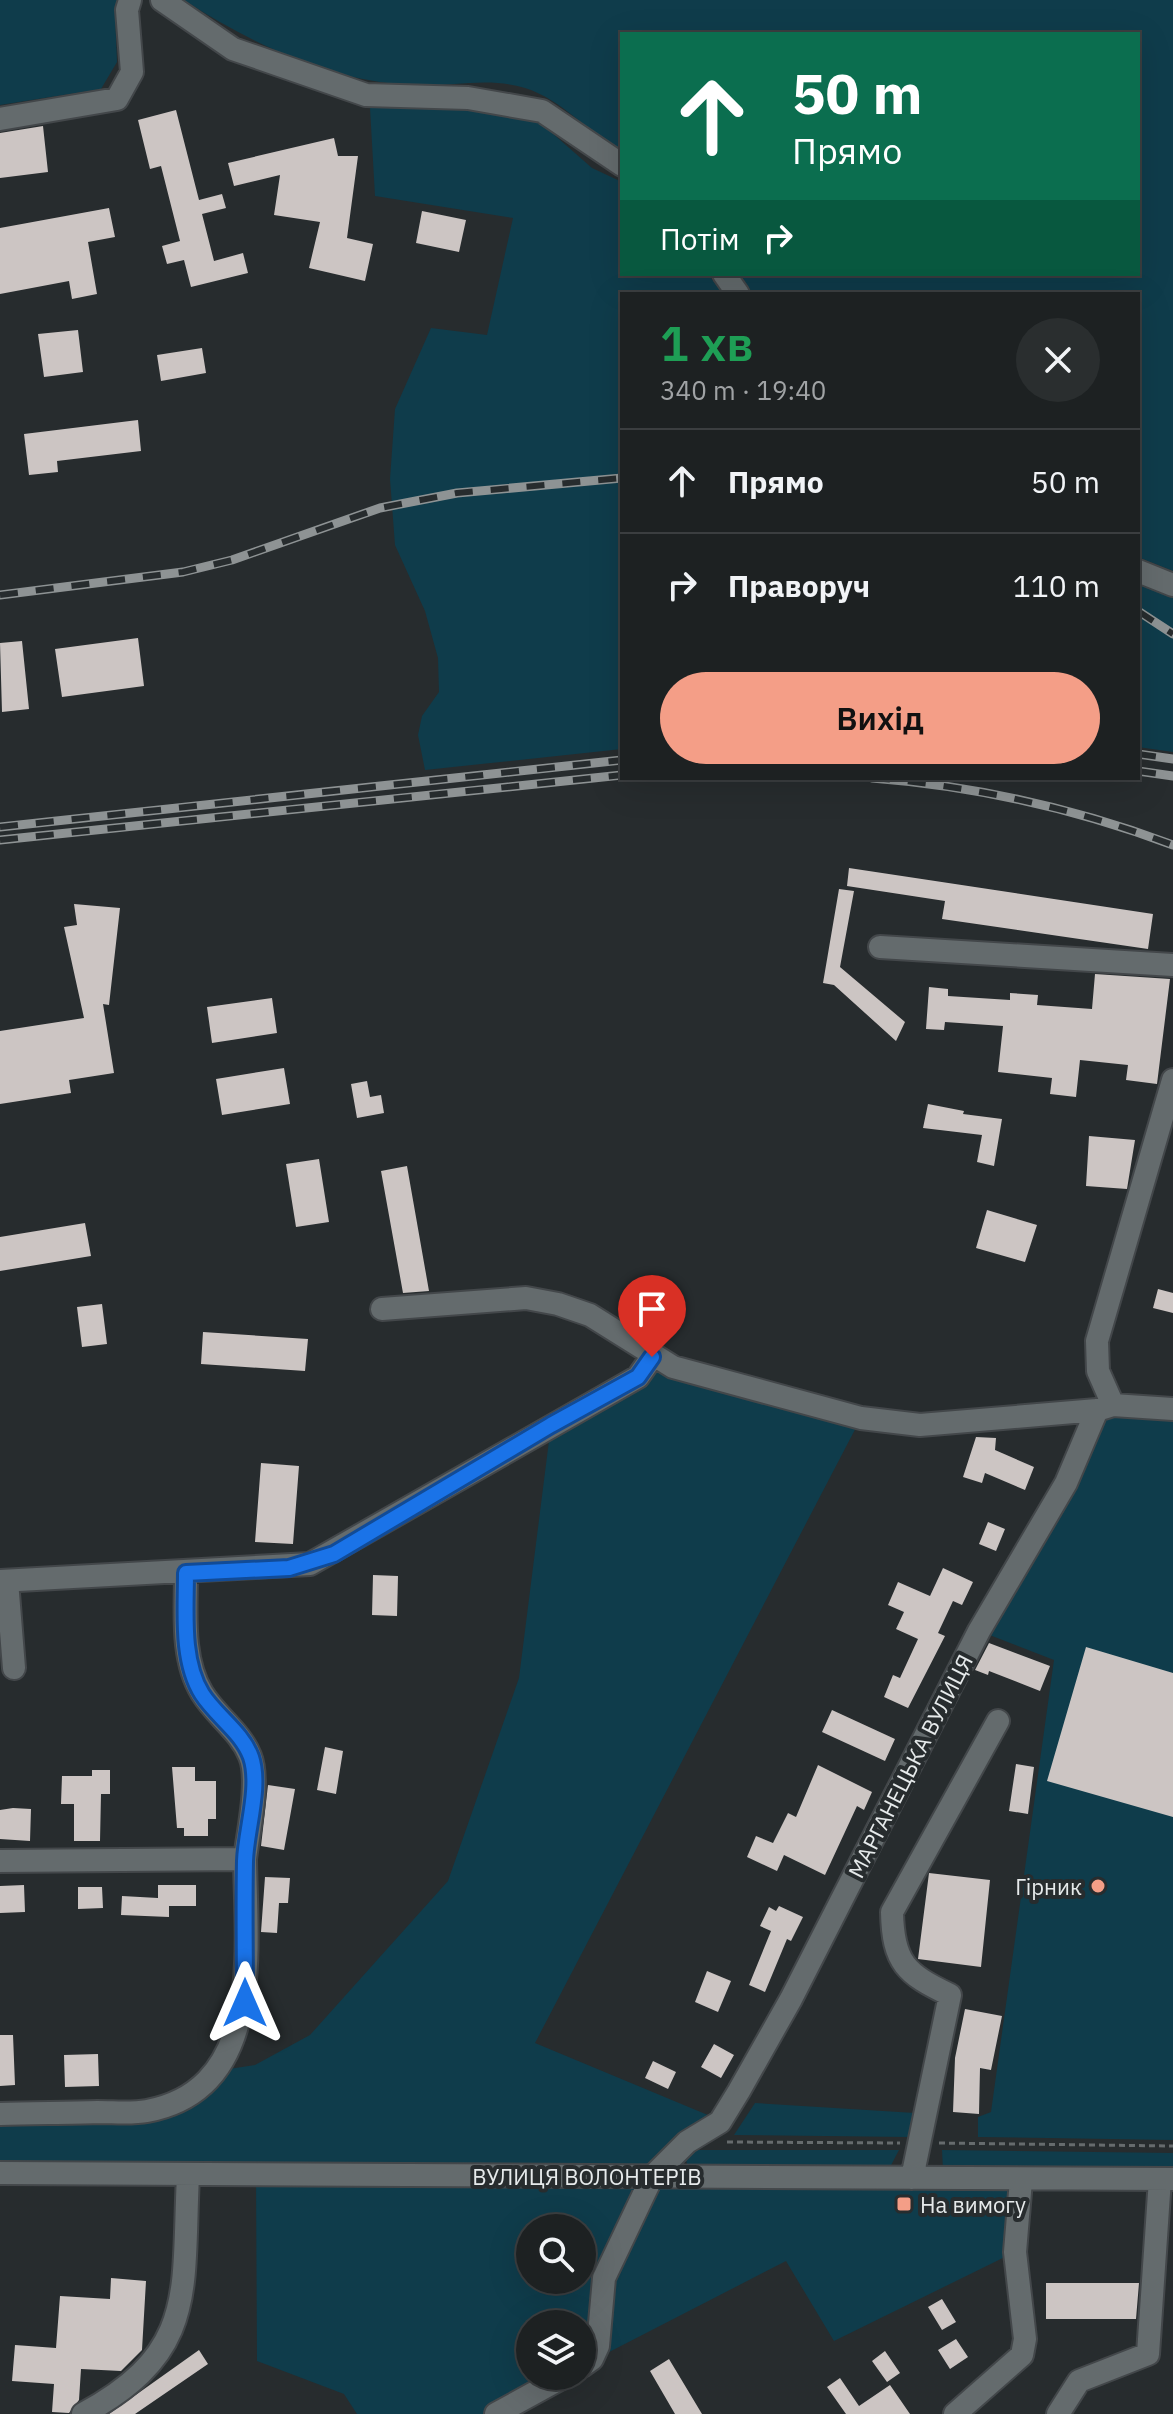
<!DOCTYPE html>
<html lang="uk">
<head>
<meta charset="utf-8">
<style>
  :root { --surface:#1d2122; --page:#2a2e2f; --text:#f1f3f6; --muted:#a0a3a5; --line:#3b3e40; --accent:#f49e87 }
  body { margin:0; font-family:"IBM Plex Sans",sans-serif; background:var(--page); color:var(--text); height:100vh; display:flex; flex-direction:column; font-size:30px; white-space:nowrap }
  * { box-sizing:border-box; margin:0 }
  p { font-size:26px; color:var(--muted) }
  .icon { flex:none; width:44px; height:44px; fill:none; stroke:currentColor; stroke-width:2; stroke-linecap:round; stroke-linejoin:round }
  .map { position:relative; flex:1; overflow:hidden }
  .drawer { position:absolute; left:620px; top:292px; width:520px; height:488px; display:flex; flex-direction:column; background:var(--surface); border-radius:0px; box-shadow:0 8px 32px #0002,0 0 0 2px var(--line) }
  .drawer>* { flex:none }
  .banner { position:absolute; left:620px; top:32px; width:520px; height:244px; border-radius:0px; box-shadow:0 8px 32px #0002,0 0 0 2px var(--line); background:#0b6e4f; color:#fff; overflow:hidden }
  .tools { position:absolute; left:516px; top:2214px; display:grid; gap:16px }
  .tools a { display:grid; place-items:center; width:80px; height:80px; border-radius:50%; background:var(--surface); box-shadow:0 8px 32px #0002,0 0 0 2px var(--line); font-size:40px }
  .pin { position:absolute; display:grid; place-items:center; width:68px; height:68px; color:#fff; margin:-82px -34px; border-radius:50% 50% 50% 0; rotate:-45deg; box-shadow:0 0 8px #0007 }
  .pin .icon { rotate:45deg }
  .me { position:absolute; width:88px; margin:-44px; rotate:0deg; stroke-linejoin:round; filter:drop-shadow(0 0 6px #0008) }
  .turn { display:flex; align-items:center; gap:28px; height:168px; padding:0 40px; font-size:36px }
  .turn .icon { width:104px; height:104px; stroke-width:2.5 }
  .turn b { display:block; font-size:56px; line-height:68px }
  .then { display:flex; align-items:center; height:76px; padding:0 40px; background:#0003; gap:16px; font-size:30px }
  .round { display:grid; place-items:center; flex:none; width:84px; height:84px; border-radius:42px; background:var(--page) }
  .summary { display:flex; align-items:center; justify-content:space-between; height:136px; padding:0 40px }
  h1 { font-size:48px; font-weight:600; line-height:60px; color:#1e9e55 }
  .primary-button { display:flex; gap:16px; margin-top:auto; padding:16px 40px }
  .primary-button a { flex:1; height:92px; border-radius:48px; background:var(--accent); color:#111; font-size:32px; font-weight:600; line-height:92px; text-align:center }
  ul { padding:0; list-style:none }
  li { display:flex; align-items:center; gap:24px; height:104px; padding:0 40px; border-top:2px solid var(--line) }
  li div { flex:1 }
  li b { display:block; font-size:30px }
  li em { font-style:normal }
  .map>svg:first-child { display:block }
  .green { fill:#0f3c4b; fill-rule:evenodd }
  .building { fill:#ccc5c3 }
  .lines { fill:none; stroke-linecap:round; stroke-linejoin:round }
  .minor-casing { stroke:#43474a; stroke-width:26 }
  .path { stroke:#666b6d; stroke-width:3; stroke-dasharray:6 4; stroke-linecap:butt }
  .minor { stroke:#646b6d; stroke-width:22 }
  .rail-casing { stroke:#8e9394; stroke-width:9 }
  .rail { stroke:#272c2e; stroke-width:6; stroke-dasharray:18; stroke-linecap:butt }
  .route-casing { stroke:#114b97; stroke-width:20 }
  .route { stroke:#1a73e8; stroke-width:14 }
  .poi-dot { fill:#f49e87; stroke:#272c2e; stroke-width:3 }
  .labels { text-anchor:middle; dominant-baseline:central; stroke-width:8; stroke-linejoin:round; paint-order:stroke }
  .street-label { font-size:22px; fill:#e6eaeb; stroke:#272c2e }
  .poi-label { font-size:22px; fill:#e6eaeb; stroke:#272c2e; text-anchor:end }
</style>
</head>
<body>
<div class="map">
<svg width="1173" height="2414" viewBox="0 0 1173 2414">
  <rect width="100%" height="100%" fill="#272c2e"/>
  <path class="green" d="M 0,0 L 120,0 L 115,14 L 117,62 L 101,89 L 0,105 Z
    M 184,0 L 1173,0 L 1173,571 L 1138,557 L 1138,294 L 753,294 L 740,274 L 1138,274 L 1138,34 L 622,34 L 622,151 C 589,133 561,99 525,88 C 486,76 449,88 410,85 C 330,81 250,43 184,0 Z
    M 453,107 L 535,118 L 592,168 L 622,182 L 622,274 L 708,274 L 723,294 L 622,294 L 622,749 L 425,770 L 418,735 L 422,716 L 439,692 L 438,658 L 425,611 L 395,545 L 390,479 L 395,409 L 431,328 L 487,335 L 513,218 L 375,196 L 370,108 Z
    M 1138,583 L 1173,598 L 1173,752 L 1138,747 Z
    M 652,1357 L 861,1418 L 535,2043 L 715,2118 L 653,2175 L 1021,2180 L 1015,2252 L 834,2341 L 786,2261 L 582,2366 L 582,2324 L 530,2324 L 530,2376 L 565,2376 L 496,2414 L 357,2414 L 344,2394 L 257,2361 L 256,2175 L 0,2173 L 0,2114 L 146,2112 L 216,2071 L 255,2065 L 310,2035 L 448,1881 L 519,1678 L 551,1425 ZM 530,2228 L 582,2228 L 582,2280 L 530,2280 Z
    M 1122,1411 L 1173,1415 L 1173,2140 L 978,2137 L 978,2117 L 991,2112 L 1054,1660 L 987,1634 L 1102,1417 Z
    M 755,2103 L 915,2113 L 908,2137 L 734,2135 Z
    M 693,2150 L 899,2150 L 888,2171 L 688,2168 L 686,2160 Z
    M 942,2150 L 1173,2153 L 1173,2175 L 943,2170 Z"/>
  <path class="building" d="M 176,110 L 199,200 L 222,194 L 226,208 L 202,214 L 214,261 L 243,253 L 248,273 L 191,287 L 184,260 L 167,264 L 162,246 L 180,241 L 161,166 L 150,169 L 138,120 Z
    M 43,126 L 48,172 L 0,178 L 0,133 Z
    M 334,138 L 338,156 L 358,156 L 347,238 L 373,244 L 365,281 L 309,268 L 320,222 L 274,215 L 280,175 L 234,186 L 228,163 Z
    M 109,208 L 115,237 L 88,242 L 97,294 L 72,299 L 69,281 L 0,294 L 0,228 Z
    M 422,211 L 466,220 L 459,252 L 416,243 Z
    M 78,330 L 83,372 L 44,377 L 38,334 Z
    M 202,348 L 206,373 L 161,381 L 157,355 Z
    M 138,420 L 141,451 L 57,461 L 58,472 L 29,475 L 24,434 Z
    M 138,638 L 144,686 L 62,697 L 55,649 Z
    M 22,641 L 29,709 L 2,712 L 0,643 Z
    M 849,868 L 1153,914 L 1148,949 L 942,919 L 945,901 L 847,886 Z
    M 839,889 L 854,891 L 840,967 L 905,1022 L 896,1041 L 834,985 L 823,983 Z
    M 74,904 L 120,908 L 109,1005 L 103,1004 L 114,1073 L 69,1080 L 71,1093 L 0,1104 L 0,1031 L 84,1018 L 64,927 L 77,925 Z
    M 1095,974 L 1170,979 L 1157,1084 L 1126,1080 L 1128,1065 L 1080,1060 L 1076,1097 L 1050,1094 L 1052,1078 L 998,1072 L 1003,1026 L 945,1022 L 944,1030 L 926,1029 L 929,987 L 948,989 L 948,996 L 1010,1000 L 1010,993 L 1038,995 L 1037,1005 L 1092,1009 Z
    M 272,998 L 277,1033 L 212,1043 L 207,1007 Z
    M 284,1068 L 290,1104 L 222,1115 L 216,1079 Z
    M 367,1081 L 370,1097 L 381,1095 L 384,1113 L 357,1118 L 351,1084 Z
    M 928,1104 L 964,1111 L 963,1114 L 1002,1119 L 994,1166 L 977,1162 L 982,1135 L 923,1128 Z
    M 1089,1136 L 1135,1140 L 1127,1189 L 1086,1186 Z
    M 319,1159 L 329,1222 L 296,1227 L 286,1164 Z
    M 407,1166 L 429,1291 L 403,1293 L 381,1171 Z
    M 987,1210 L 1037,1225 L 1025,1262 L 976,1248 Z
    M 85,1223 L 91,1256 L 0,1271 L 0,1237 Z
    M 1158,1289 L 1173,1293 L 1173,1313 L 1153,1308 Z
    M 102,1304 L 107,1344 L 82,1347 L 77,1307 Z
    M 203,1332 L 308,1339 L 305,1371 L 201,1364 Z
    M 976,1437 L 996,1438 L 995,1450 L 1034,1467 L 1025,1490 L 985,1473 L 982,1483 L 963,1477 Z
    M 261,1463 L 299,1466 L 293,1544 L 255,1542 Z
    M 988,1522 L 1005,1529 L 996,1551 L 979,1544 Z
    M 943,1568 L 973,1582 L 962,1605 L 953,1601 L 938,1633 L 945,1636 L 908,1708 L 884,1697 L 893,1675 L 900,1678 L 918,1639 L 896,1629 L 904,1612 L 888,1605 L 898,1582 L 930,1596 Z
    M 373,1575 L 398,1576 L 397,1616 L 372,1615 Z
    M 989,1643 L 1050,1666 L 1040,1691 L 989,1671 L 988,1675 L 975,1670 Z
    M 1086,1647 L 1173,1673 L 1173,1817 L 1047,1781 Z
    M 832,1710 L 895,1739 L 885,1761 L 822,1732 Z
    M 325,1747 L 343,1751 L 336,1794 L 317,1790 Z
    M 1016,1764 L 1034,1767 L 1028,1814 L 1009,1811 Z
    M 818,1765 L 872,1792 L 864,1810 L 857,1806 L 825,1875 L 784,1855 L 777,1871 L 747,1857 L 756,1836 L 773,1843 L 788,1813 L 796,1817 Z
    M 172,1767 L 195,1767 L 195,1781 L 216,1781 L 216,1819 L 208,1819 L 208,1836 L 184,1836 L 184,1828 L 177,1828 Z
    M 92,1770 L 110,1770 L 110,1794 L 101,1794 L 100,1841 L 74,1841 L 74,1804 L 61,1804 L 62,1776 L 92,1776 Z
    M 268,1785 L 295,1789 L 284,1850 L 261,1846 Z
    M 13,1808 L 31,1809 L 30,1841 L 0,1839 L 0,1810 Z
    M 929,1873 L 990,1880 L 981,1967 L 918,1959 Z
    M 265,1877 L 290,1878 L 288,1903 L 279,1903 L 277,1933 L 261,1932 Z
    M 24,1885 L 25,1912 L 0,1913 L 0,1886 Z
    M 158,1885 L 196,1885 L 196,1906 L 169,1906 L 169,1917 L 121,1915 L 122,1896 L 158,1898 Z
    M 78,1887 L 102,1887 L 103,1908 L 78,1909 Z
    M 779,1906 L 803,1917 L 791,1941 L 787,1939 L 765,1992 L 749,1985 L 771,1931 L 760,1926 L 769,1907 L 776,1911 Z
    M 707,1971 L 731,1981 L 718,2012 L 695,2002 Z
    M 965,2009 L 1002,2016 L 991,2070 L 980,2068 L 979,2114 L 953,2112 L 955,2058 Z
    M 0,2035 L 13,2035 L 15,2085 L 0,2086 Z
    M 714,2044 L 734,2055 L 721,2078 L 701,2067 Z
    M 98,2054 L 99,2086 L 65,2087 L 64,2055 Z
    M 653,2061 L 676,2072 L 668,2089 L 645,2078 Z
    M 111,2278 L 146,2281 L 142,2350 L 121,2371 L 81,2369 L 79,2400 L 69,2413 L 52,2412 L 54,2384 L 12,2381 L 15,2345 L 56,2348 L 60,2296 L 110,2299 Z
    M 1046,2283 L 1139,2283 L 1136,2319 L 1046,2319 Z
    M 942,2299 L 956,2322 L 942,2330 L 928,2307 Z
    M 956,2339 L 968,2357 L 950,2369 L 938,2350 Z
    M 199,2350 L 208,2364 L 135,2414 L 109,2414 Z
    M 885,2351 L 900,2373 L 887,2382 L 872,2361 Z
    M 669,2359 L 702,2414 L 675,2414 L 650,2371 Z
    M 840,2378 L 859,2406 L 890,2385 L 910,2414 L 846,2414 L 827,2387 Z"/>
  <g class="lines">
    <g class="minor-casing">
      <path id="minor" d="M 162,0 L 233,49 L 366,95 L 468,98 L 542,111 L 622,165
        M 0,119 L 117,99 L 132,72 L 127,10 L 130,0
        M 724,274 L 738,294
        M 1138,571 L 1173,585
        M 880,947 L 1173,965
        M 382,1309 L 526,1298 L 558,1304 L 590,1315 L 673,1367 L 861,1418 L 920,1425 L 1097,1410 L 1113,1405 L 1173,1409
        M 1113,1405 L 1098,1371 L 1097,1341 L 1173,1080
        M 0,1581 L 310,1564 L 638,1377 L 652,1357
        M 7,1581 L 14,1668
        M 0,1861 L 245,1859 C 248,1833 260,1780 250,1756 C 240,1731 216,1716 202,1693 C 181,1659 186,1611 186,1573
        M 0,2114 C 33,2113 65,2113 98,2112 C 114,2112 131,2114 147,2111 C 265,2089 246,1949 245,1859
        M 0,2173 L 1173,2179
        M 912,2178 L 950,1995 C 906,1974 893,1963 892,1912 L 998,1721
        M 582,2366 L 592,2359 L 598,2346 L 604,2278 L 652,2177 L 687,2142 L 720,2122 L 739,2091 L 791,1999 L 979,1631 L 1066,1483 L 1097,1410
        M 83,2414 C 198,2352 182,2291 188,2176
        M 496,2414 L 565,2376
        M 955,2414 L 1022,2355 L 1025,2339 L 1015,2252 L 1021,2180
        M 1058,2414 L 1079,2381 L 1148,2354 L 1160,2179"/>
    </g>
    <path class="path" d="M 727,2142 L 900,2143
      M 939,2143 L 1173,2146"/>
    <use href="#minor" class="minor"/>
    <g class="rail-casing">
      <path id="rail" d="M 0,595 L 183,572 L 232,560 L 380,508 L 457,493 L 622,478
        M 1138,611 L 1173,634
        M 1138,754 L 1173,759
        M 1138,771 L 1173,776
        M 872,778 C 975,786 1077,809 1173,845
        M 0,827 L 622,760
        M 0,840 L 622,775"/>
    </g>
    <use href="#rail" class="rail"/>
  </g>
  <g class="lines">
    <g class="route-casing">
      <path id="route" d="M 245,2003 C 245,1956 244,1908 245,1861 C 246,1830 261,1787 251,1757 C 242,1732 216,1716 202,1694 C 181,1661 186,1611 186,1573 L 289,1568 L 334,1554 L 551,1425 L 638,1377 L 652,1357"/>
    </g>
    <use href="#route" class="route"/>
  </g>
  <g class="poi-dot">
    <circle cx="1098" cy="1886" r="8"/>
    <rect x="896" y="2196" width="16" height="16" rx="4"/>
  </g>
  <g class="labels">
    <g class="street-label">
      <text transform="translate(910 1766) rotate(-63)">МАРГАНЕЦЬКА ВУЛИЦЯ</text>
      <text x="587" y="2176">ВУЛИЦЯ ВОЛОНТЕРІВ</text>
    </g>
    <g class="poi-label">
      <text x="1082" y="1886">Гірник</text>
      <text x="920" y="2204" text-anchor="start">На вимогу</text>
    </g>
  </g>
</svg>
<div class="tools">
<a><svg class="icon" aria-label="search" viewBox="0 0 24 24"><circle cx="10" cy="10" r="6"/><path d="M15 15l6 6"/></svg></a>
<a><svg class="icon" aria-label="layers" viewBox="0 0 24 24"><path d="M12 4l9 5-9 5-9-5zM3 14l9 5 9-5"/></svg></a>
</div>
<div class="pin" style="left:652px;top:1357px;background:#d93025"><svg class="icon" aria-label="arrive" viewBox="0 0 24 24"><path d="M6 21V4h12l-3 4 3 4H6"/></svg></div>
<svg class="me" style="left:245px;top:2003px" viewBox="-20 -20 40 40"><path d="M0-17L14 15 0 8-14 15z" fill="#1a73e8" stroke="#fff" stroke-width="4"/></svg>
<div class="banner">
<div class="turn"><svg class="icon" aria-label="ahead" viewBox="0 0 24 24"><path d="M12 20V5M6 11l6-6 6 6"/></svg><div><b>50 m</b>Прямо</div></div>
<div class="then">Потім<svg class="icon" aria-label="right" viewBox="0 0 24 24"><path d="M7 20v-9h11M14 6l5 5-5 5"/></svg></div>
</div>
<section class="drawer">
<div class="summary"><div><h1>1 хв</h1><p>340 m · 19:40</p></div><a class="round"><svg class="icon" aria-label="close" viewBox="0 0 24 24"><path d="M6 6l12 12M18 6L6 18"/></svg></a></div>
<ul>
<li><svg class="icon" aria-label="ahead" viewBox="0 0 24 24"><path d="M12 20V5M6 11l6-6 6 6"/></svg><div><b>Прямо</b></div><em>50 m</em></li>
<li><svg class="icon" aria-label="right" viewBox="0 0 24 24"><path d="M7 20v-9h11M14 6l5 5-5 5"/></svg><div><b>Праворуч</b></div><em>110 m</em></li>
</ul>
<div class="primary-button"><a>Вихід</a></div>
</section>
</div>
</body>
</html>
